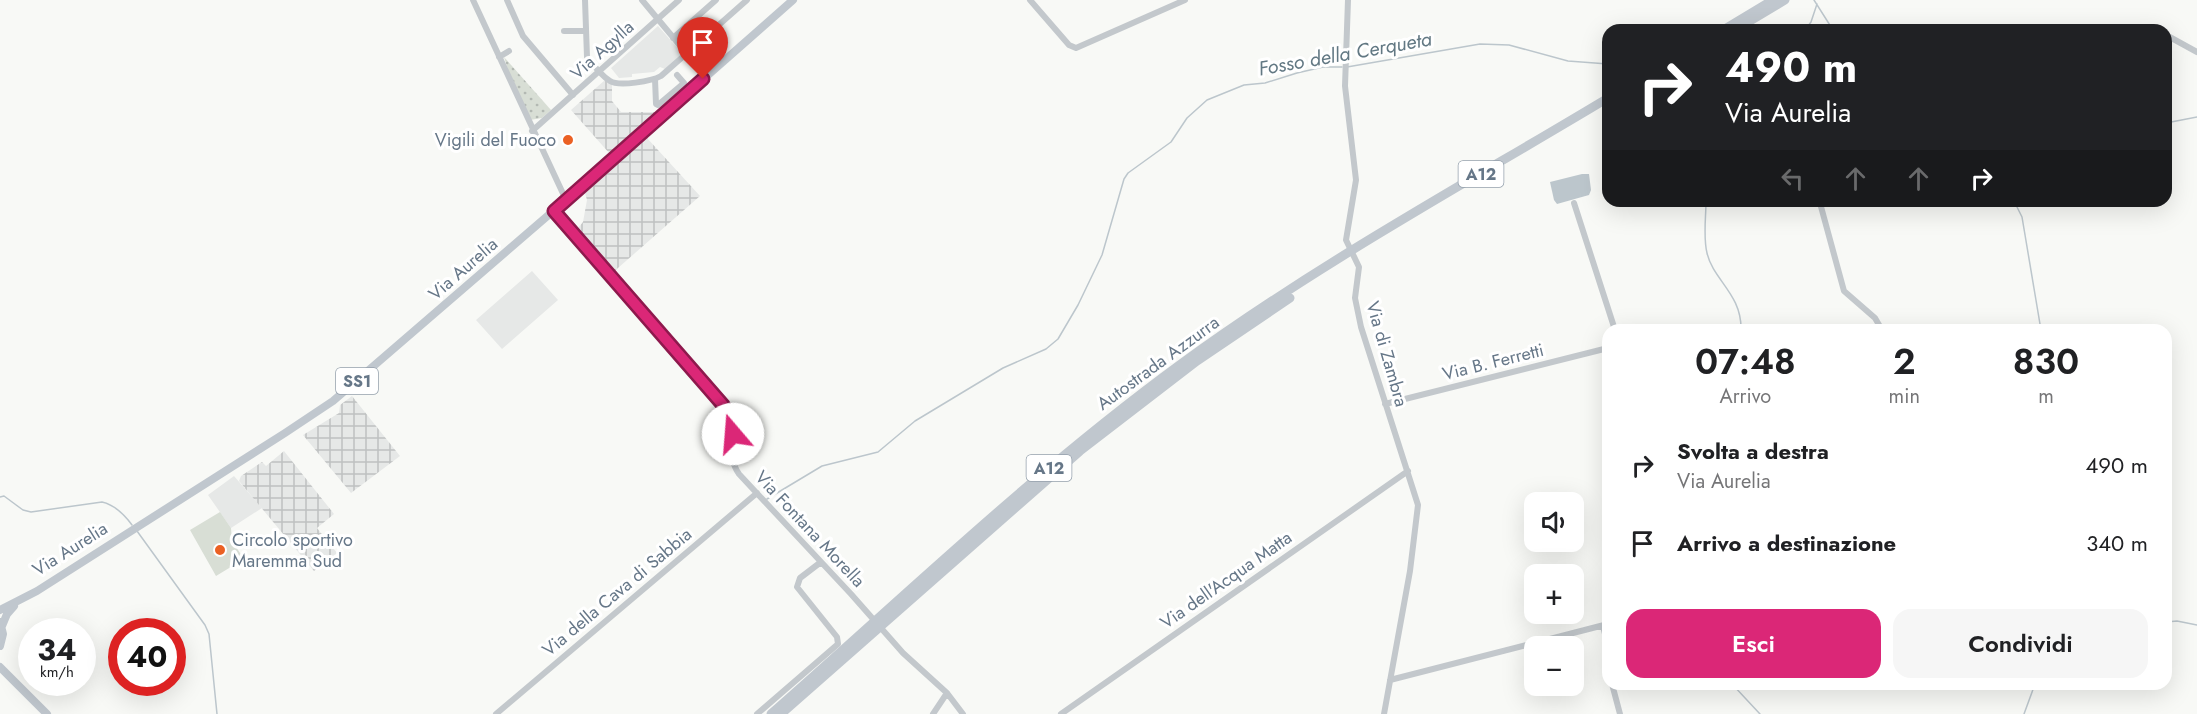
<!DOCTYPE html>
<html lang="it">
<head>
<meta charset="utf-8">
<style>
  :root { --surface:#fff; --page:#f6f6f6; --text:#202124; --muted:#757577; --accent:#db2777 }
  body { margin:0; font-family:Jost,sans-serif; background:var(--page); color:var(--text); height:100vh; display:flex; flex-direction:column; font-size:22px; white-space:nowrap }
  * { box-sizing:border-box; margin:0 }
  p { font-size:20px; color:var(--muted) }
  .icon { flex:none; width:33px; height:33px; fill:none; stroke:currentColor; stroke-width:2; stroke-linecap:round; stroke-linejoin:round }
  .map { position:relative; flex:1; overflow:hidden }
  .side { position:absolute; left:1602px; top:324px; width:570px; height:366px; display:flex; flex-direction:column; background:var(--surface); border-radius:18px; box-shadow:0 6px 24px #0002 }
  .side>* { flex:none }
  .top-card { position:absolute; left:1602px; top:24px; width:570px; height:183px; border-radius:18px; box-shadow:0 6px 24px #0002; background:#202124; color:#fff; overflow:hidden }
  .fabs { position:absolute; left:1524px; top:492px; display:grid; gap:12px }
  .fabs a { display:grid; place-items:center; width:60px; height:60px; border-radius:12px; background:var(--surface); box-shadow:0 6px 24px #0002; font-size:30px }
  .speed { position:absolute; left:18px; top:618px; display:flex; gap:12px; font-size:30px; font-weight:700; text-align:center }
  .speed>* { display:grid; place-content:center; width:78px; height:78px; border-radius:50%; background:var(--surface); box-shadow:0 6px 24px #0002; line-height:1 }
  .speed small { font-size:15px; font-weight:400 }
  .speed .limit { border:9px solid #d22; background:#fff; color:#111 }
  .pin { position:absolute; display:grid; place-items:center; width:51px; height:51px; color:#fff; margin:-62px -26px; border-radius:50% 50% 50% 0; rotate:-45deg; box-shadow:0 0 6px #0007 }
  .pin .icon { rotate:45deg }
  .me { position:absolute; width:66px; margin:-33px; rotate:342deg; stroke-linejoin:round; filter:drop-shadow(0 0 4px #0008) }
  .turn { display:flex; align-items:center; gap:21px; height:126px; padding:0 24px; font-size:27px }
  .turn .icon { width:78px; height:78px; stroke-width:2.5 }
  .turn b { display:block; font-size:42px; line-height:51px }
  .lanes { display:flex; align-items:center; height:57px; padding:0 24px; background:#0003; justify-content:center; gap:30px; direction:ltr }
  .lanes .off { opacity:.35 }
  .eta { display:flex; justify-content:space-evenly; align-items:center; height:102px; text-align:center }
  .eta b { font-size:36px; font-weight:600; line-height:42px }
  .primary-button { display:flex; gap:12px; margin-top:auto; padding:12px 24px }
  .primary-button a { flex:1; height:69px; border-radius:18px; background:var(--accent); color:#fff; font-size:24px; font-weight:600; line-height:69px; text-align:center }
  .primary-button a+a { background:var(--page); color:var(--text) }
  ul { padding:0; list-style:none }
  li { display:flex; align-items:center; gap:18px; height:78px; padding:0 24px }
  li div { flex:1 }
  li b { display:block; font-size:22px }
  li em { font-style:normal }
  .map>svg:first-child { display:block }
  .built { fill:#e6e8e7 }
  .industrial { fill:url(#industrial-grid) }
  .grass { fill:url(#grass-dots) }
  .pitch { fill:#d8ded5 }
  .water { fill:#bcc6cc }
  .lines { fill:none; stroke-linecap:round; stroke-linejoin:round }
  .stream { stroke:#bcc6cc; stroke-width:1.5 }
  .minor { stroke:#c3c8cc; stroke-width:6 }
  .major { stroke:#c0c7ce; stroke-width:8 }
  .highway { stroke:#c0c7ce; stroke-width:9 }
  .route-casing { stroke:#8e194d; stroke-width:15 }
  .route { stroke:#db2777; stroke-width:10 }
  .poi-dot { fill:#eb6124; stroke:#fff; stroke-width:2 }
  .labels { text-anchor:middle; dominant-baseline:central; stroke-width:6; stroke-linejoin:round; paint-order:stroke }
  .shield { fill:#fff; stroke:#94a0ac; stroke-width:1.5 }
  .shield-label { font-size:16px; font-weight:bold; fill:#678 }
  .street-label { font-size:18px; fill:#678; stroke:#fff }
  .poi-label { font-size:18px; fill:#678; stroke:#fff; text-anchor:end }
  .water-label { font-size:20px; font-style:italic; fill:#627883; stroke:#fff }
</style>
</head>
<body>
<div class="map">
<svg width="2197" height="714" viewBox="0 0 2197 714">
  <defs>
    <pattern id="industrial-grid" width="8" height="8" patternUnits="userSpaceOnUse" patternTransform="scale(1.5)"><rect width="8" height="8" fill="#e6e8e7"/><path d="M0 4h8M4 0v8" fill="none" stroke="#bec1c1"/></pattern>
    <pattern id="grass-dots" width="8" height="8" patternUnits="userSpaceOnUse" patternTransform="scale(1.5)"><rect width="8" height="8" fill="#d8ded5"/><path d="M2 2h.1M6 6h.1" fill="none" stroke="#b3b9b3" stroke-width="1.8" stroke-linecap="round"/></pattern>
  </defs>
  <rect width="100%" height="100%" fill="#f8f9f6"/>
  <path class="built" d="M 658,26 L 682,53 L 665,69 L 660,67 L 654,72 L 632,74 L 632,77 L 619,78 L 611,68 Z
    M 532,271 L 558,300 L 502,349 L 476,320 Z
    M 234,476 L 262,508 L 231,528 L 208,495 Z"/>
  <path class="industrial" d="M 605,80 L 612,85 L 612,101 L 621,112 L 657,112 L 610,154 L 571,110 Z
    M 647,138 L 700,196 L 610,275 L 574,233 L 583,222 L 587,200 L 585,193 Z
    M 352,396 L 400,456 L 351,493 L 303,435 L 339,413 L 340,405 Z
    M 284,451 L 334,514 L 317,528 L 337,553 L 314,571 L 239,481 L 241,476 L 262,462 L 266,466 Z"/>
  <path class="grass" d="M 504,57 L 551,110 L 542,118 L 530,120 L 509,73 Z"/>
  <path class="pitch" d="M 220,512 L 231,528 L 232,541 L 244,559 L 216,576 L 190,530 Z"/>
  <path class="water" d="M 1582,174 L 1589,174 L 1591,190 L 1589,195 L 1557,204 L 1554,200 L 1550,182 Z"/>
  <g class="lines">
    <path class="stream" d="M 1814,0 L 1833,30
      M 1805,30 L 1811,22 L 1817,4
      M 1347,67 L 1480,44 L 1509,45 L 1568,61 L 1608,64
      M 2166,123 L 2197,117
      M 1706,201 C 1706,218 1703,237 1707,253 C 1713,280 1742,294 1741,330
      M 2014,201 L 2022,217 L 2041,330
      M 0,497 L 4,496 L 23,510 L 31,512 L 102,502 C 115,505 124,514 132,525
      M 767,499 L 822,466 L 878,452 L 915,421 L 1003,368 L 1046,349 L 1058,339 L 1078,305 L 1102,255 L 1124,179 L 1128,173 L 1171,142 L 1187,118 L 1207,100 L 1244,85 L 1265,83 L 1297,73 L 1323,67 L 1342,67
      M 137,531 L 205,625 L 209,634 L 217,714
      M 2166,622 L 2177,621 L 2197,625
      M 1732,684 L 1760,714
      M 2024,714 L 2035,684"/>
    <path class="minor" d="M 473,0 L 566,200
      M 507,0 L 523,36 L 573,95
      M 585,0 L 587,57 C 593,65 602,76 610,81 C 619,87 652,81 661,76 L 747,0
      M 642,0 L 687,54
      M 1030,0 L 1069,45 L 1076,48 L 1185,0
      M 1348,0 L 1345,86 L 1356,180 L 1346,240 L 1359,267 L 1355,298 L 1361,327 L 1418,505 L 1410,571 L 1384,714
      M 564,31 L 586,31
      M 2166,35 L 2197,52
      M 673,38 L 716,0
      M 499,57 L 509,51
      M 655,79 L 656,104 L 658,105 L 684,83 L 677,75
      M 532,131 L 679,0
      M 1574,203 L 1615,330
      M 1820,203 L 1844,291 L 1875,318 L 1882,330
      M 553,211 L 725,407 C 739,431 724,453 739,474 L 851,594 L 903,653 L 947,693 L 963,714
      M 1385,404 L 1608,348
      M 1603,626 L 1608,646
      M 1390,680 L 1608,624
      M 1612,684 L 1620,714
      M 496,714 L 757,493
      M 757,714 L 838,644 L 837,637 L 797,587 L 800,578 L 821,562
      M 933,714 L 947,693
      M 1061,714 L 1408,471"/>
    <path class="major" d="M 0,610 L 37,591 L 285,433 L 333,401 L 566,200 L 793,0
      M 0,622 L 3,634 L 0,646
      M 2,626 L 7,614 L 14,606
      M 0,667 L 47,714"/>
    <path class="highway" d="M 1723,30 L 1773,0
      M 1735,30 L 1785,0
      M 771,714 C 906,595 1036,470 1181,364 C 1316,265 1465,184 1608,98
      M 781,714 L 1080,451 L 1197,361 L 1290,298"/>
  </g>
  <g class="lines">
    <g class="route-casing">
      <path id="route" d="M 703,79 L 554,211 L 723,405 L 732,421 L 733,434"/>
    </g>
    <use href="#route" class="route"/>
  </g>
  <g class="poi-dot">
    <circle cx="568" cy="140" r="6"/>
    <circle cx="220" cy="550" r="6"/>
  </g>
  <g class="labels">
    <g class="shield">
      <rect x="1458.5" y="161" width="45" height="26" rx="4.5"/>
      <rect x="336" y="368" width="42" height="26" rx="4.5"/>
      <rect x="1026.5" y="455" width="45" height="26" rx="4.5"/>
    </g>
    <g class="shield-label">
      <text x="1481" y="174">A12</text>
      <text x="357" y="381">SS1</text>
      <text x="1049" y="468">A12</text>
    </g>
    <g class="street-label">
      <text transform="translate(602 50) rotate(-42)">Via Agylla</text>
      <text transform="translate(463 269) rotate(-41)">Via Aurelia</text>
      <text transform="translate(1387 354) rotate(74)">Via di Zambra</text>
      <text transform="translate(1493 362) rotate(-14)">Via B. Ferretti</text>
      <text transform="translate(1158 363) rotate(-36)">Autostrada Azzurra</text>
      <text transform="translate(810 529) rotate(47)">Via Fontana Morella</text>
      <text transform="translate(70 549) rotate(-32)">Via Aurelia</text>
      <text transform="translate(1226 580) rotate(-35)">Via dell'Acqua Matta</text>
      <text transform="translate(617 592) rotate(-40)">Via della Cava di Sabbia</text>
    </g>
    <g class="poi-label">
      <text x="556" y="140">Vigili del Fuoco</text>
      <text x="232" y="540" text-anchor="start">Circolo sportivo<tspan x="232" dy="21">Maremma Sud</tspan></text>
    </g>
    <g class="water-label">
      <text transform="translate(1345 54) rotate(-10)">Fosso della Cerqueta</text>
    </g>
  </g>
</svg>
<div class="fabs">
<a><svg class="icon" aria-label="sound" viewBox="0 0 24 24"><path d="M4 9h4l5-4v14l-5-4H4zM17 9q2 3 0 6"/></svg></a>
<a>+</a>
<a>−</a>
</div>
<div class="speed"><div>34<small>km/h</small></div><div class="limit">40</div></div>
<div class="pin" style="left:703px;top:79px;background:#d93025"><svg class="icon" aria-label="arrive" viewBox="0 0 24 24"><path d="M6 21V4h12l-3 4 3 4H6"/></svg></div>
<svg class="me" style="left:733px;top:434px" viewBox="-20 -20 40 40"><circle r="19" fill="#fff"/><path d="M0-13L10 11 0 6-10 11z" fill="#db2777"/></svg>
<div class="top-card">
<div class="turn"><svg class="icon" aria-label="right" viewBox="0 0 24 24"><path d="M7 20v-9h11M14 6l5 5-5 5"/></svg><div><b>490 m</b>Via Aurelia</div></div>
<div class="lanes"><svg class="icon off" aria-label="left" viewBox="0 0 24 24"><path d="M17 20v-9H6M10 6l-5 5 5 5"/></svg><svg class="icon off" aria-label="ahead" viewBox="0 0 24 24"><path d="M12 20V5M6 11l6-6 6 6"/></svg><svg class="icon off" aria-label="ahead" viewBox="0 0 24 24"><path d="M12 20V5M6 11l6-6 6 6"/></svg><svg class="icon" aria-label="right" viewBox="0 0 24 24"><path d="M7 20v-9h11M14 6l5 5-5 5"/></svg></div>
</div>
<section class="side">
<div class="eta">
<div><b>07:48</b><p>Arrivo</p></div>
<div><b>2</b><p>min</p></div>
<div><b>830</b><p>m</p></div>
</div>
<ul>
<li><svg class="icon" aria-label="right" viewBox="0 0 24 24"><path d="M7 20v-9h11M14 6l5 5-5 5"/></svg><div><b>Svolta a destra</b><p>Via Aurelia</p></div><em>490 m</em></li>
<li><svg class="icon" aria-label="arrive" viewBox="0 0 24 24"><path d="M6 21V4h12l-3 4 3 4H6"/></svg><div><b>Arrivo a destinazione</b></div><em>340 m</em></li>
</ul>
<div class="primary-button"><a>Esci</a><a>Condividi</a></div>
</section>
</div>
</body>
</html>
